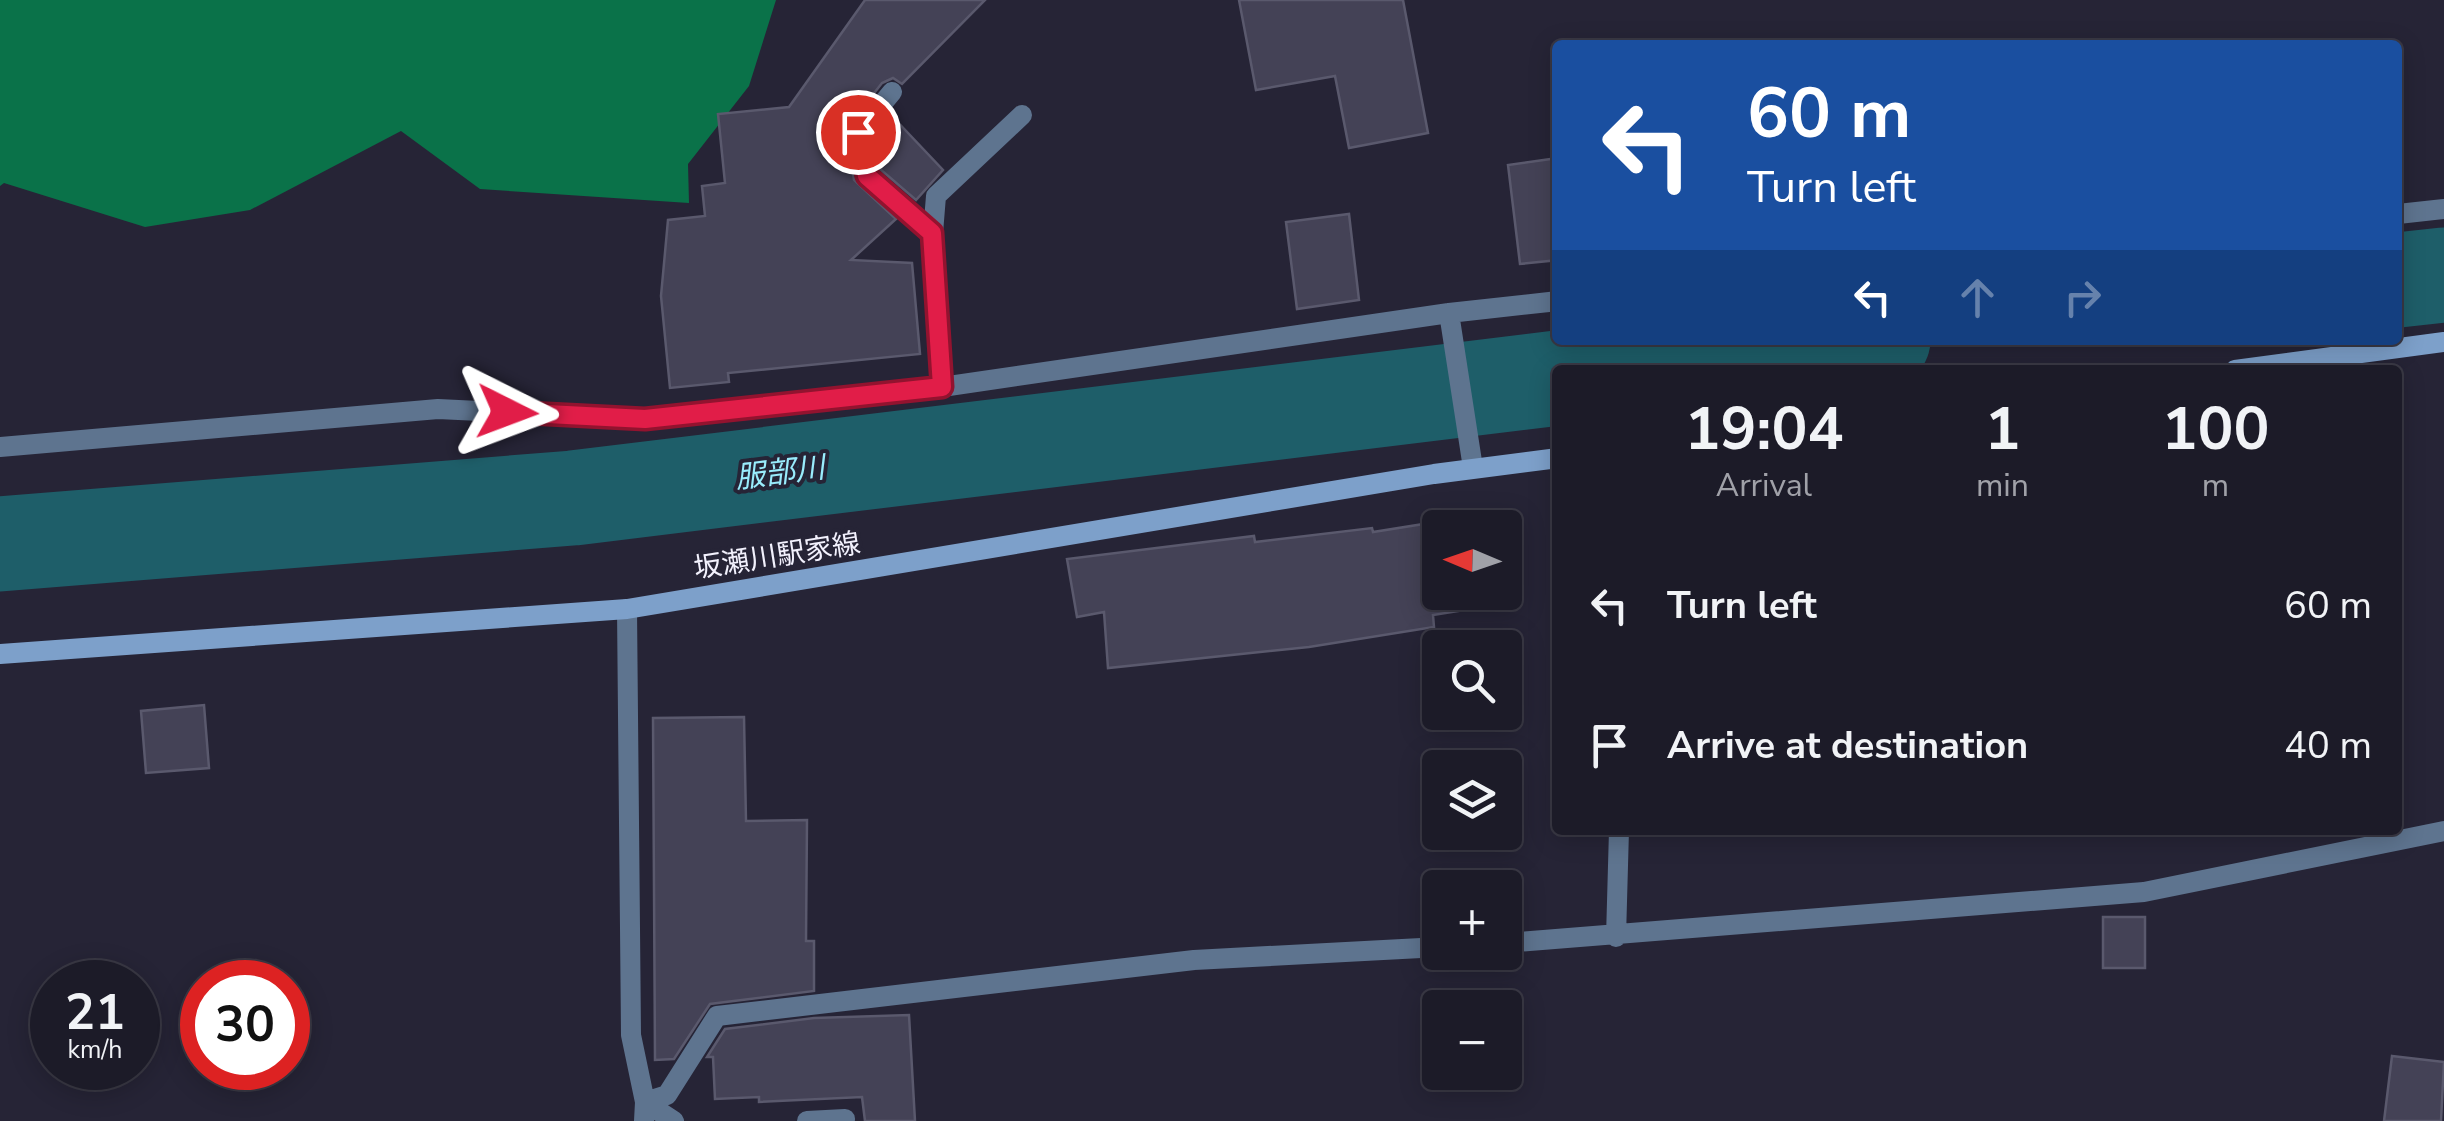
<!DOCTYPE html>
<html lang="en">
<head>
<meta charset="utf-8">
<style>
  :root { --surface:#1c1b28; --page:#252430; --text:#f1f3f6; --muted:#a0a1a8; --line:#3a3945 }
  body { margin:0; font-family:"Nunito Sans","Noto Sans JP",sans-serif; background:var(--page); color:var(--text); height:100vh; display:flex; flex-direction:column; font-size:38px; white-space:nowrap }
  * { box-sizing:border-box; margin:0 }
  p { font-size:32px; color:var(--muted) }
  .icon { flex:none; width:55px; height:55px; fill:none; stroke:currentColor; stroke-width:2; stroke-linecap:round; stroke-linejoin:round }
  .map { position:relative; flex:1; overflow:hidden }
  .drawer { position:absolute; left:1552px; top:365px; width:850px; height:470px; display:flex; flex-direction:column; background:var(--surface); border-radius:10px; box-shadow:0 5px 25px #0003,0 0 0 2px var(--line) }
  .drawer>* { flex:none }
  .guide { position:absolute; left:1552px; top:40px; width:850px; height:305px; border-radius:10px; box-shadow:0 5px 25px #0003,0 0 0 2px var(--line); background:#1a4fa0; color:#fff; overflow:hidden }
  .needle { width:65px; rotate:272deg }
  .buttons { position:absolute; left:1422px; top:510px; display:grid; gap:20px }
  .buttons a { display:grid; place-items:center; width:100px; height:100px; border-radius:10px; background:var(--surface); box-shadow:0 5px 25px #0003,0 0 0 2px var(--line); font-size:50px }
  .speed { position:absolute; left:30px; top:960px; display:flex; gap:20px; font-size:50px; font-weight:700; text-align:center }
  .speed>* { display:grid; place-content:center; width:130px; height:130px; border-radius:50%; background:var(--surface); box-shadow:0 5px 25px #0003,0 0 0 2px var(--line); line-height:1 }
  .speed small { font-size:25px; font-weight:400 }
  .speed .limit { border:15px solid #d22; background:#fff; color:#111 }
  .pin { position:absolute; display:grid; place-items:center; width:85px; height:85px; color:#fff; margin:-42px; border:5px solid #fff; border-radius:50%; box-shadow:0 2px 10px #0007 }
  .me { position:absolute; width:110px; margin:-55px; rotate:93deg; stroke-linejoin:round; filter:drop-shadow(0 0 8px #0008) }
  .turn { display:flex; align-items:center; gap:35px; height:210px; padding:0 30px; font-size:45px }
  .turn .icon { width:130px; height:130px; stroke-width:2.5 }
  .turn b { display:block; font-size:70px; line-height:85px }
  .lanes { display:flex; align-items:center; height:95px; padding:0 30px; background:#0003; justify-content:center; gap:50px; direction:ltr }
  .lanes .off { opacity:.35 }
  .eta { display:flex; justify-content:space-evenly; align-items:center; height:170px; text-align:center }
  .eta b { font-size:60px; font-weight:700; line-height:70px }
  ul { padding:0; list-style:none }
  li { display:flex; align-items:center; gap:30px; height:140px; padding:0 30px }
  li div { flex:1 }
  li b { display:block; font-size:38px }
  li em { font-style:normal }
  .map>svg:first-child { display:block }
  .forest { fill:#0a7249 }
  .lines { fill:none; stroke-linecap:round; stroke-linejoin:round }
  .river { stroke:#1e5e69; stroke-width:95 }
  .building { fill:#444256; stroke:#5a596d; stroke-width:2.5 }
  .lane { stroke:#5e748f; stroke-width:20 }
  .street { stroke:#5e748f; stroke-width:20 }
  .secondary { stroke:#7da0ca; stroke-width:20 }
  .route-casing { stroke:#92132f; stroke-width:25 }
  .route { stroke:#e11d48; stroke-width:18 }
  .labels { text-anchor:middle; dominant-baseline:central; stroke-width:8; stroke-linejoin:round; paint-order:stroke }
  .street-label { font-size:28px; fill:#f2f1fd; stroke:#262436 }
  .water-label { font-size:30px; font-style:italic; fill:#99ecfc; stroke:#262436 }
</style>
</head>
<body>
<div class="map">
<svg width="2444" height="1121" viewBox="0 0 2444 1121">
  <rect width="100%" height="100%" fill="#262436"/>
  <path class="forest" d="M 0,0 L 776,0 L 749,86 L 688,164 L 689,203 L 480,189 L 401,131 L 250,210 L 145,227 L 4,183 L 0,186 Z"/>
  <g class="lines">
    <path class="river" d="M 2398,280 L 2444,275
      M 1624,370 L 1883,340
      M 0,544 L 573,498 L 1558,378"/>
  </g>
  <path class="building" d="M 865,0 L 985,0 L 902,84 L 893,78 L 882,83 L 846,129 L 854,180 L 896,219 L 851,260 L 912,263 L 920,354 L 728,373 L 729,382 L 670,388 L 661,296 L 668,220 L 705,216 L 702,186 L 725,183 L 718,114 L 789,107 Z
    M 1239,0 L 1403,0 L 1428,133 L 1349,148 L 1335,76 L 1256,90 Z
    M 891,115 L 943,170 L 916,200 L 880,169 L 874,136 Z
    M 1558,158 L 1558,260 L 1520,264 L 1508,165 Z
    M 1349,214 L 1359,300 L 1297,309 L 1286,222 Z
    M 1455,519 L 1457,528 L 1440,528 L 1440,592 L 1468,592 L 1471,609 L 1433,615 L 1434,627 L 1309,647 L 1108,668 L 1104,612 L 1077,617 L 1067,559 L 1254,536 L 1255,542 L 1372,528 L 1373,532 Z
    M 204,705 L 209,768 L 146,773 L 141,711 Z
    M 744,717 L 746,821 L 807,820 L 806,941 L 814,941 L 814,991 L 710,1004 L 674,1059 L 655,1060 L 653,718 Z
    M 2103,917 L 2145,917 L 2145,968 L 2103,968 Z
    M 909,1015 L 915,1121 L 865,1121 L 862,1097 L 759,1102 L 759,1097 L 715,1099 L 713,1057 L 707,1057 L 725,1029 L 814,1018 Z
    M 2392,1056 L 2444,1062 L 2441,1121 L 2384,1121 Z"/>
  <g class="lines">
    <path class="lane" d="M 892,92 L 859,132 L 867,176 L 933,233
      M 942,387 L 933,233 L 936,196 L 1022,115"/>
    <path class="street" d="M 2398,214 L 2444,209
      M 1449,313 L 1473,468
      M 0,447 L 438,409 L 645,419 L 942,387 L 1449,313 L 1558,301
      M 627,609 L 631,1035 L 645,1102 L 644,1121
      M 1616,937 L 1619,830
      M 1505,943 L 2144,892 L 2444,831
      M 645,1102 L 667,1095 L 717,1016 L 1194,960 L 1440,947
      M 645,1102 L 674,1121
      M 807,1121 L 845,1119"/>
    <path class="secondary" d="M 2235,370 L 2444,342
      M 0,654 L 627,609 L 1434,474 L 1558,458"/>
  </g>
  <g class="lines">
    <g class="route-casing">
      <path id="route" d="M 507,412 L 645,419 L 942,387 L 932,233 L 867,176 L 858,132"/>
    </g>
    <use href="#route" class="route"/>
  </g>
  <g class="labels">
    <g class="street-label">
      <text transform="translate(777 556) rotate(-9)">坂瀬川駅家線</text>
    </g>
    <g class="water-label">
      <text transform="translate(780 473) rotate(-7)">服部川</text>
    </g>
  </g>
</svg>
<div class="buttons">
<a><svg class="needle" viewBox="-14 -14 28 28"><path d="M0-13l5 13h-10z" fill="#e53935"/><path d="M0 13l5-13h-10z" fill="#a0a1a8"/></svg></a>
<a><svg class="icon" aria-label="search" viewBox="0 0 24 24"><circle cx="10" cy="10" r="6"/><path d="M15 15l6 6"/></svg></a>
<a><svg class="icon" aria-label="layers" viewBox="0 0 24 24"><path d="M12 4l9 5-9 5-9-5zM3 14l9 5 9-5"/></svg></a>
<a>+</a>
<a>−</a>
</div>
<div class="speed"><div>21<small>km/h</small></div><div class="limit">30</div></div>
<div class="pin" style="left:858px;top:132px;background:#d93025"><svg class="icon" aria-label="arrive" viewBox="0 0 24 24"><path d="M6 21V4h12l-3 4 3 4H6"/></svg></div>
<svg class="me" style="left:507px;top:412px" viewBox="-20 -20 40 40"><path d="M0-17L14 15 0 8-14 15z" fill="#e11d48" stroke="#fff" stroke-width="4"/></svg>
<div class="guide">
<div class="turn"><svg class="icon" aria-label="left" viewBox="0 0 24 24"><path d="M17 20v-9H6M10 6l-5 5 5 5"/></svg><div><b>60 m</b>Turn left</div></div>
<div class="lanes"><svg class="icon" aria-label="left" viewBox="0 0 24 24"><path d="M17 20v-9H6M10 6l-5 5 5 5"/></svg><svg class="icon off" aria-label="ahead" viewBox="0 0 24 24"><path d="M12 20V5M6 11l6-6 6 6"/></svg><svg class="icon off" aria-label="right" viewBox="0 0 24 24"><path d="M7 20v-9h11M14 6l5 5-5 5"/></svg></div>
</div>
<section class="drawer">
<div class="eta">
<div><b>19:04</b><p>Arrival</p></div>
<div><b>1</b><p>min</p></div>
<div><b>100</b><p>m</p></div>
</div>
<ul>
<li><svg class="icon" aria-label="left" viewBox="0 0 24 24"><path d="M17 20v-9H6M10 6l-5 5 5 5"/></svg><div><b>Turn left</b></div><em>60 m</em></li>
<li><svg class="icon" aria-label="arrive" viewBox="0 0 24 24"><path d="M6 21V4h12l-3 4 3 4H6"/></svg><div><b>Arrive at destination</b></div><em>40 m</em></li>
</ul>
</section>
</div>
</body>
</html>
